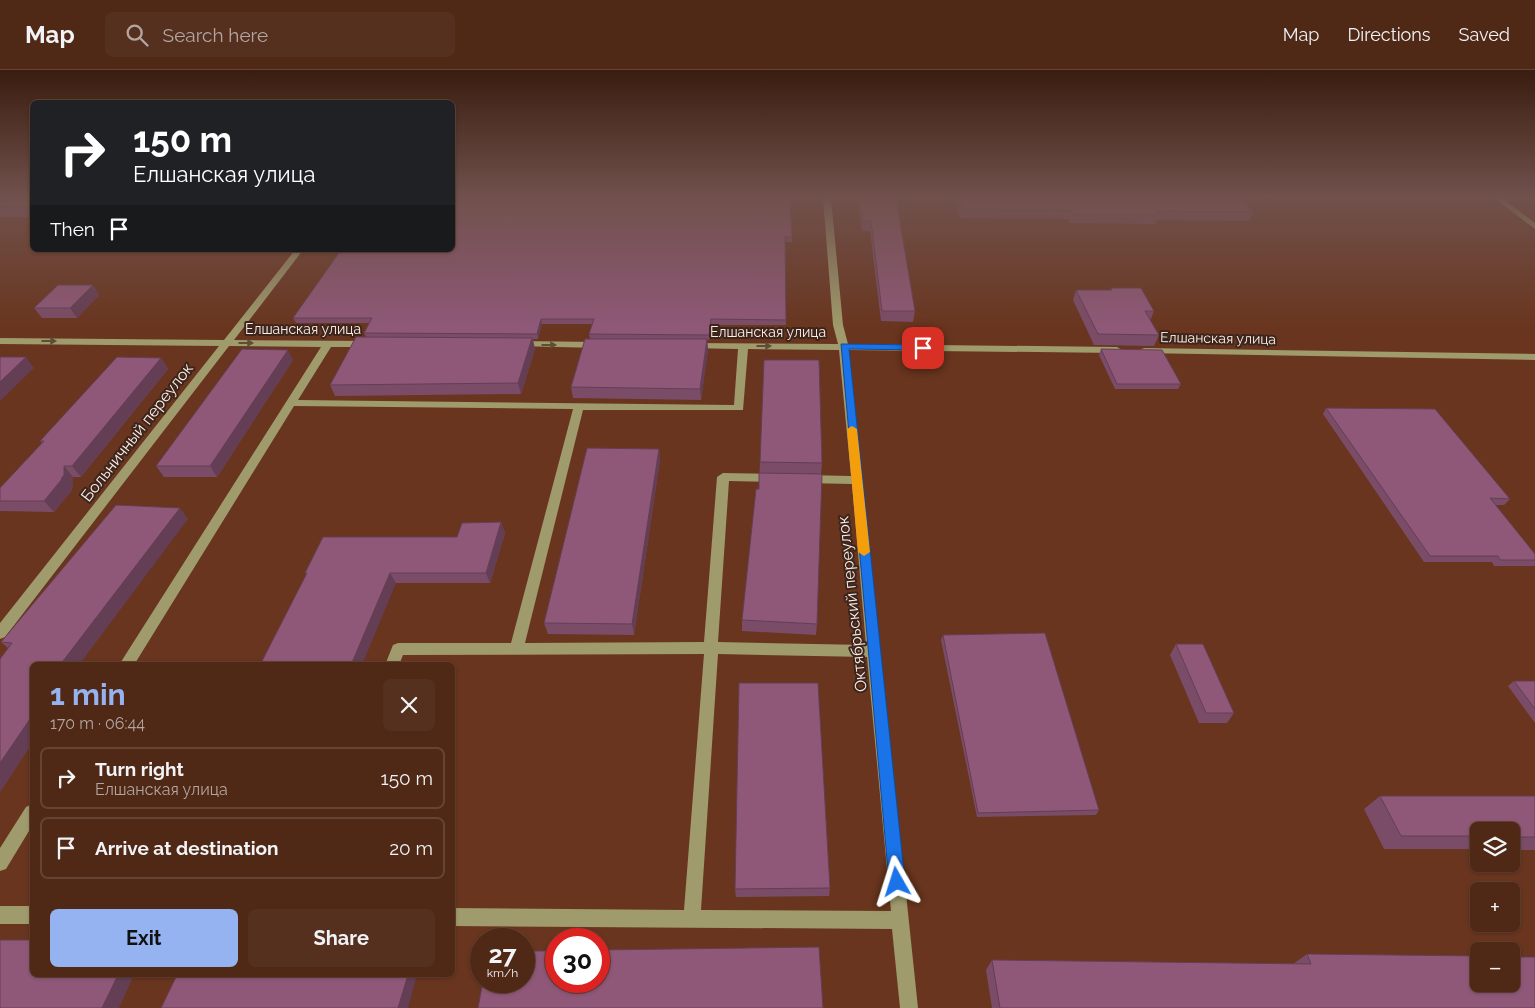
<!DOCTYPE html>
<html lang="en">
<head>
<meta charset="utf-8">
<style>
  :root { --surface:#4f2816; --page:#55301f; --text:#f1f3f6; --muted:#b3a6a1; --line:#664435; --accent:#95b2f1 }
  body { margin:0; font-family:Raleway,sans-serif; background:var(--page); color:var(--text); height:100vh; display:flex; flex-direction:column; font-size:19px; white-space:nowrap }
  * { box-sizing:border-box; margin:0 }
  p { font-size:16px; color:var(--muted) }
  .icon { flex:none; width:28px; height:28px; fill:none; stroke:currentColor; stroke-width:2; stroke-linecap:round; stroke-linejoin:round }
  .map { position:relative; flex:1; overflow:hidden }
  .drawer { position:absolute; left:30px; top:592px; width:425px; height:315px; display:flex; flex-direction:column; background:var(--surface); border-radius:8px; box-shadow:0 1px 4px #0004,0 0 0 1px var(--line) }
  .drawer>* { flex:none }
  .hud { position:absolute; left:30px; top:30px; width:425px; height:152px; border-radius:8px; box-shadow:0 1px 4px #0004,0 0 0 1px var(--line); background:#202124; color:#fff; overflow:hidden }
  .tools { position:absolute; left:1470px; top:752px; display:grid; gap:10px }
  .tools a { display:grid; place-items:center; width:50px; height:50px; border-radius:8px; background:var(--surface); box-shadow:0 1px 4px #0004,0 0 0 1px var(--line); font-size:25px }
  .speed { position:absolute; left:470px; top:858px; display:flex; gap:10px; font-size:25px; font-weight:700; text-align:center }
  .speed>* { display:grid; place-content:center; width:65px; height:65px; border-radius:50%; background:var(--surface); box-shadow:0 1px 4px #0004,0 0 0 1px var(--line); line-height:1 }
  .speed small { font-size:12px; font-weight:400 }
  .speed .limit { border:8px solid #d22; background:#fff; color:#111 }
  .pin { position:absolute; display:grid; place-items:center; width:42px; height:42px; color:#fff; margin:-21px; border-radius:10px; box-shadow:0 2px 8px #0006 }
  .me { position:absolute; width:55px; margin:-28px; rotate:354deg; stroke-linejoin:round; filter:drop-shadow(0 0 4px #0008) }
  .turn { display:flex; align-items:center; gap:18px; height:105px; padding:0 20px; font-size:22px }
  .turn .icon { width:65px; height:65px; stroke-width:2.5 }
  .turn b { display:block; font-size:35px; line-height:42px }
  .then { display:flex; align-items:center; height:48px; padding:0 20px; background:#0003; gap:10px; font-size:19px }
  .round { display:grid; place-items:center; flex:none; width:52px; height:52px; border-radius:8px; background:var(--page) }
  .head { display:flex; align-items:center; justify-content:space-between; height:85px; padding:0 20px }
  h1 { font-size:30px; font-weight:700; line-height:38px; color:var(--accent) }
  .primary-button { display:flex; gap:10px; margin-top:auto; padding:10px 20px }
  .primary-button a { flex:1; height:58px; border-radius:8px; background:var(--accent); color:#111; font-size:20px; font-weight:700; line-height:58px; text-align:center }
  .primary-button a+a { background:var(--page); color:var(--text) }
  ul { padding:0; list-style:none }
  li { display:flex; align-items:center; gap:15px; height:62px; margin:0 10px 8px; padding:0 10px; border:2px solid var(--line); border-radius:8px }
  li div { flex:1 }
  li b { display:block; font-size:19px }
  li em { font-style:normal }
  header { display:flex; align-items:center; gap:30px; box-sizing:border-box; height:70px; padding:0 25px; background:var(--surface); border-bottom:1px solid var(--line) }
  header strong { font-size:24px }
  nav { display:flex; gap:28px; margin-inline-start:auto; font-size:18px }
  .search { width:350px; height:45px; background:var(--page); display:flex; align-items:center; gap:12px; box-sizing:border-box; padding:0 18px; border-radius:8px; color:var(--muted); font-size:19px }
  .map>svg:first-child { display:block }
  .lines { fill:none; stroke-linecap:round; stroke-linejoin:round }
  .minor { fill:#9f9b6c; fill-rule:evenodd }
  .wall { fill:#7b4c67 }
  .shaded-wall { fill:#643e54 }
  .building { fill:#8f5878; stroke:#643e54 }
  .oneway { fill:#5f4e37 }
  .route { fill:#1a73e8; stroke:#114b97 }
  .slow { fill:#f59e0b }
  .labels { text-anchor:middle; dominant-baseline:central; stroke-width:4; stroke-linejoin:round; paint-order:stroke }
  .far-street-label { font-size:14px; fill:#fbeee8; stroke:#3d251b }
  .street-label { font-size:16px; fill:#fbeee8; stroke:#3d251b }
</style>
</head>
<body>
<header>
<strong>Map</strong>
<div class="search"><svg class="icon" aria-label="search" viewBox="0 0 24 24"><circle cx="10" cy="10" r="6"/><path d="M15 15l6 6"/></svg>Search here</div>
<nav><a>Map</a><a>Directions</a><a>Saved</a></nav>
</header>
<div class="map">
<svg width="1535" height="938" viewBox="0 0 1535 938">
  <rect width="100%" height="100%" fill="#69351e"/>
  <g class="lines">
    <path class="minor" d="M 823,128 L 831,128 L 843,255 L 848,274 L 1117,277 L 1122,280 L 1117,283 L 849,280 L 918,938 L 900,938 L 892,859 L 452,856 L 452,838 L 684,840 L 704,584 L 403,585 L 399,595 L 385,595 L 393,575 L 398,573 L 511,573 L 573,339 L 294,336 L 134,595 L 119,595 L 321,277 L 229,276 L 5,567 L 0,569 L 0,553 L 219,276 L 0,274 L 0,268 L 224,270 L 295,180 L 303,180 L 234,270 L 370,271 L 375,274 L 370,277 L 331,277 L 298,330 L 734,335 L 738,279 L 690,278 L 687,277 L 687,273 L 838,274 L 833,255 ZM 748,279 L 839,280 L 851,406 L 804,405 L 798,409 L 804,413 L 852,414 L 866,575 L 718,572 L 729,411 L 774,412 L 780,408 L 774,404 L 723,403 L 717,407 L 704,572 L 525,573 L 583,340 L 743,340 ZM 718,584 L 867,587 L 891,841 L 701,840 Z
      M 1494,128 L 1502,128 L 1535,153 L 1535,159 Z
      M 517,271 L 600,272 L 605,275 L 600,278 L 514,276 L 512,274 Z
      M 1145,278 L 1535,284 L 1535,290 L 1141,283 L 1141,279 Z
      M 32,734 L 32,756 L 6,799 L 0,801 L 0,778 L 26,737 Z
      M 0,836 L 32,836 L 32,854 L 0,854 Z"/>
  </g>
  <path class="wall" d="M 0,128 L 32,128 L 32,147 L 0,147 Z
    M 858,128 L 896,128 L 915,241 L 913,252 L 881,251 L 870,161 L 862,161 Z
    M 954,128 L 1241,128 L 1253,142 L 1249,151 L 1156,150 L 1155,154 L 1070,153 L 1069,149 L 960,148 Z
    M 792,167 L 792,172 L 785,172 L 786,255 L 711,255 L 709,270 L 707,270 L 708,280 L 701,330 L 573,328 L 571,317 L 590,269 L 589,264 L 592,254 L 542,254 L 538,269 L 533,269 L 535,279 L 521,324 L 335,326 L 330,315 L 366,267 L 364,263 L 369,253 L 296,253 L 293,248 L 341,180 Z
    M 93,215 L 99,225 L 77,248 L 42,248 L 34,238 Z
    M 1111,218 L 1154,241 L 1150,251 L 1159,265 L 1154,276 L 1094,275 L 1073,230 L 1076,220 L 1110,220 Z
    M 1101,279 L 1181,314 L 1178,319 L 1115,319 L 1099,285 Z
    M 161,288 L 168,299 L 81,407 L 73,407 L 73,416 L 71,419 L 72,420 L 54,442 L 0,441 L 0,418 L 42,373 L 40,371 Z
    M 293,290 L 217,407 L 164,407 L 156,396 Z
    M 1326,338 L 1510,429 L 1504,435 L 1495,435 L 1535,484 L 1535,495 L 1534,496 L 1494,496 L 1492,492 L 1424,492 L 1323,344 Z
    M 659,379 L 660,390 L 634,565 L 548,564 L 544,553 Z
    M 760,392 L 822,393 L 821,404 L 760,403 L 817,554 L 816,565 L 742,561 L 742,550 L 759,419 Z
    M 188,449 L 32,595 L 32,673 L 0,722 L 8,578 L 1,572 Z
    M 501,452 L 505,463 L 490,513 L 396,513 L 306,505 L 305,503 L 457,467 Z
    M 943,565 L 1099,740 L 1096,745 L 977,747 L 941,570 Z
    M 1176,574 L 1234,643 L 1227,653 L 1199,653 L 1170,585 Z
    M 1514,611 L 1535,611 L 1535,653 L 1508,616 Z
    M 1380,726 L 1535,726 L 1535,780 L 1511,780 L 1511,761 L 1479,761 L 1479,779 L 1384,779 L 1364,739 Z
    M 830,818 L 829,826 L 736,827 L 735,819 Z
    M 1307,884 L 1535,938 L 992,938 L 986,900 L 992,890 L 1293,894 Z"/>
  <path class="shaded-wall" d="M 93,215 L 99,225 L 77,248 L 70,238 Z
    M 541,249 L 542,254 L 538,269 L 537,264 Z
    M 711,249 L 711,255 L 709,270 L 709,265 Z
    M 532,268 L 535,279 L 521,324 L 518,313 Z
    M 707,269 L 708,280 L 701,330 L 700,319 Z
    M 288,280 L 293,290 L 217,407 L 210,396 Z
    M 26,287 L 34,298 L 0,331 L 0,312 Z
    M 161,288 L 168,299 L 81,407 L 72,396 Z
    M 659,379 L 660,390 L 634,565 L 632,554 Z
    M 64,396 L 73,407 L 73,416 L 71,419 L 72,420 L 54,442 L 44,431 L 61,409 Z
    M 180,438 L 188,449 L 79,595 L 60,595 Z
    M 501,452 L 505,463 L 490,513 L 486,503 Z
    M 390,503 L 396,513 L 362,595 L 351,595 Z
    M 32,646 L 32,673 L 0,722 L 0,693 Z
    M 118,905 L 134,905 L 119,938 L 102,938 Z
    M 408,905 L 417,905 L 408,938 L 398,938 Z"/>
  <path class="building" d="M 0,128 L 32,128 L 32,137 L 0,137 Z
    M 452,128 L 790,128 L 792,167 L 785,167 L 786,250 L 711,249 L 709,265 L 589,264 L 594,249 L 541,249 L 537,264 L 364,263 L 372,248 L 293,248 L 341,180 L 452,180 Z
    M 860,128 L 896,128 L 915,241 L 882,241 L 871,151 L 863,151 Z
    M 958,128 L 1241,128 L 1253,142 L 1156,141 L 1159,144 L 1073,144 L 1071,140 L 962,139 Z
    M 58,215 L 93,215 L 70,238 L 34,238 Z
    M 1111,218 L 1141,218 L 1154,241 L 1145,241 L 1159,265 L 1098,264 L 1076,220 L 1112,220 Z
    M 356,267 L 532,268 L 518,313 L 330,315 Z
    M 585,269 L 707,269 L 700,319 L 571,317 Z
    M 242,279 L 288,280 L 210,396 L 156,396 Z
    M 1101,279 L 1162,280 L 1181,314 L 1117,314 Z
    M 0,287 L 26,287 L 0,312 Z
    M 117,287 L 161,288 L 72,396 L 64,396 L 64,405 L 61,409 L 62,409 L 44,431 L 0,431 L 0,418 L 44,371 L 40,371 Z
    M 764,290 L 819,290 L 822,393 L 760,392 Z
    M 1326,338 L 1435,339 L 1510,429 L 1490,428 L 1535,484 L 1535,490 L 1500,490 L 1498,486 L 1430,486 Z
    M 587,378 L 659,379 L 632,554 L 544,553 Z
    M 759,403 L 822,404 L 817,554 L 742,550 L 756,419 L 759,419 Z
    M 116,435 L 180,438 L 60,595 L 32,595 L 32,646 L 0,693 L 0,589 L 12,573 L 1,572 Z
    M 501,452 L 486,503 L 390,503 L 351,595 L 260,595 L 307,503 L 305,503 L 323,467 L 457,467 L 462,453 Z
    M 1045,563 L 1099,740 L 978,743 L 943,565 Z
    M 1176,574 L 1203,574 L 1234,643 L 1206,643 Z
    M 1514,611 L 1535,611 L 1535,639 Z
    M 739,613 L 818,613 L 830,818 L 735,819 Z
    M 1380,726 L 1535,726 L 1535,767 L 1511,767 L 1511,761 L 1479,761 L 1479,766 L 1401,766 Z
    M 0,870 L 32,870 L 32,905 L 118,905 L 102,938 L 0,938 Z
    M 819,877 L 823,938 L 478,938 L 483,911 L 524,911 L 524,881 L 556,881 L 556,911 L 599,911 L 599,880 Z
    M 1307,884 L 1479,886 L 1479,914 L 1511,914 L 1511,887 L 1535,887 L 1535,938 L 1000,938 L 992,890 L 1311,894 Z
    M 177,905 L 408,905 L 398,938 L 161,938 Z"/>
  <defs><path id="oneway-solid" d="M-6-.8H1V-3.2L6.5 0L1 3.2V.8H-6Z" transform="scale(1.25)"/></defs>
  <g class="oneway">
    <use href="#oneway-solid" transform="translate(49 271)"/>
    <use href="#oneway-solid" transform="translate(246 273)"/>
    <use href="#oneway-solid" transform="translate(549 275)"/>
    <use href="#oneway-solid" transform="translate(764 276)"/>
  </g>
  <linearGradient id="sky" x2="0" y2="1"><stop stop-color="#3a1d10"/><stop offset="0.49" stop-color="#70514c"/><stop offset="1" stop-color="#70514c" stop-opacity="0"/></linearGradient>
  <rect width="1535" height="259" fill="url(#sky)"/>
  <path class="route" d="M 841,274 L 923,275 L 927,278 L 923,280 L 849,279 L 905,812 L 902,817 L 897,819 L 891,817 L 889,812 Z"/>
  <path class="slow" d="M 852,356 L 857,359 L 870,482 L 864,486 L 858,482 L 847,359 Z"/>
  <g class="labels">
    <g class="far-street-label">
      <text x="303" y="259">Елшанская улица</text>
      <text x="768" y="262">Елшанская улица</text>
      <text transform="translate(1218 268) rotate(1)">Елшанская улица</text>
    </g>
    <g class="street-label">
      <text transform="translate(137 362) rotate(-52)">Больничный переулок</text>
      <text transform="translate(852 534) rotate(-96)">Октябрьский переулок</text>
    </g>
  </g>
</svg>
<div class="tools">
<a><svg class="icon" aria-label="layers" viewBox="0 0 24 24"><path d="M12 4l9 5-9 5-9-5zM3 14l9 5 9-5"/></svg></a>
<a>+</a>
<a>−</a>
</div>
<div class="speed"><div>27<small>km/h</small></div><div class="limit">30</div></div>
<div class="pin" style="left:923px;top:278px;background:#d93025"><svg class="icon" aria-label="arrive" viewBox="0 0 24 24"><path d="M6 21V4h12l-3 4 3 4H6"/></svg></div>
<svg class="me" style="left:897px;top:812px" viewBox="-20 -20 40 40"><path d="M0-17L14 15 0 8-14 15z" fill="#1a73e8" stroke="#fff" stroke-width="4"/></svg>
<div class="hud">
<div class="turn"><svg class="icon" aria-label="right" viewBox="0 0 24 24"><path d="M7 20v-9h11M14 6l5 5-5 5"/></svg><div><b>150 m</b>Елшанская улица</div></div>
<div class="then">Then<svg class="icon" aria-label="arrive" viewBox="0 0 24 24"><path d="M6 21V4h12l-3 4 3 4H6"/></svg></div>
</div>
<section class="drawer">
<div class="head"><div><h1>1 min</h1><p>170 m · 06:44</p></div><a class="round"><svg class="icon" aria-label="close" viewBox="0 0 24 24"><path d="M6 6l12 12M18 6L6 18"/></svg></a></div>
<ul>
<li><svg class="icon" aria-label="right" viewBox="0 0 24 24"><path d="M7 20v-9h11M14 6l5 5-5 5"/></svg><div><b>Turn right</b><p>Елшанская улица</p></div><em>150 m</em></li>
<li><svg class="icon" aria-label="arrive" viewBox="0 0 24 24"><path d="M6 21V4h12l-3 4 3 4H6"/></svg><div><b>Arrive at destination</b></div><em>20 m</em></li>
</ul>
<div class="primary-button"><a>Exit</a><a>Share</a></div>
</section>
</div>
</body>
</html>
